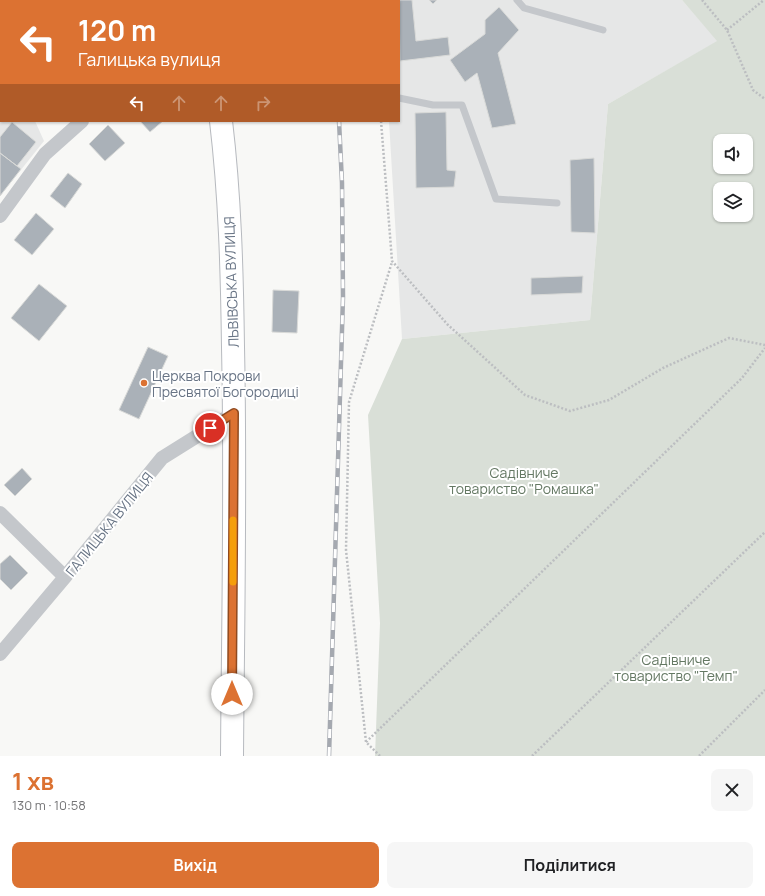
<!DOCTYPE html>
<html lang="uk">
<head>
<meta charset="utf-8">
<style>
  :root { --surface:#fff; --page:#f6f6f6; --text:#202124; --muted:#757577; --accent:#dc7232 }
  body { margin:0; font-family:Manrope,sans-serif; background:var(--page); color:var(--text); height:100vh; display:flex; flex-direction:column; font-size:15px; white-space:nowrap }
  * { box-sizing:border-box; margin:0 }
  p { font-size:13px; color:var(--muted) }
  .icon { flex:none; width:22px; height:22px; fill:none; stroke:currentColor; stroke-width:2; stroke-linecap:round; stroke-linejoin:round }
  .map { position:relative; height:756px; overflow:hidden }
  .drawer { display:flex; flex-direction:column; background:var(--surface); flex:1 }
  .drawer>* { flex:none }
  .banner { position:absolute; left:0px; top:0px; width:400px; height:122px; box-shadow:0 1px 3px #0004; background:#dc7232; color:#fff; overflow:hidden }
  .tools { position:absolute; left:713px; top:134px; display:grid; gap:8px }
  .tools a { display:grid; place-items:center; width:40px; height:40px; border-radius:8px; background:var(--surface); box-shadow:0 1px 3px #0004; font-size:20px }
  .pin { position:absolute; display:grid; place-items:center; width:34px; height:34px; color:#fff; margin:-17px; border:2px solid #fff; border-radius:50%; box-shadow:0 1px 4px #0007 }
  .me { position:absolute; width:44px; margin:-22px; rotate:0deg; stroke-linejoin:round; filter:drop-shadow(0 0 3px #0008) }
  .turn { display:flex; align-items:center; gap:14px; height:84px; padding:0 12px; font-size:18px }
  .turn .icon { width:52px; height:52px; stroke-width:2.5 }
  .turn b { display:block; font-size:28px; line-height:34px }
  .lanes { display:flex; align-items:center; height:38px; padding:0 12px; background:#0003; justify-content:center; gap:20px; direction:ltr }
  .lanes .off { opacity:.35 }
  .round { display:grid; place-items:center; flex:none; width:42px; height:42px; border-radius:8px; background:var(--page) }
  .head { display:flex; align-items:center; justify-content:space-between; height:68px; padding:0 12px }
  h1 { font-size:24px; font-weight:700; line-height:30px; color:var(--accent) }
  .primary-button { display:flex; gap:8px; margin-top:auto; padding:8px 12px }
  .primary-button a { flex:1; height:46px; border-radius:8px; background:var(--accent); color:#fff; font-size:16px; font-weight:700; line-height:46px; text-align:center }
  .primary-button a+a { background:var(--page); color:var(--text) }
  .map>svg:first-child { display:block }
  .built { fill:#e6e7e7 }
  .green { fill:#d9dfd7; fill-rule:evenodd }
  .building { fill:#aab1b8; stroke:#d9dad8 }
  .lines { fill:none; stroke-linecap:round; stroke-linejoin:round }
  .primary-casing { stroke:#b7babf; stroke-width:24 }
  .path { stroke:#bcbec1; stroke-width:2.5; stroke-dasharray:2 2; stroke-linecap:butt }
  .lane { stroke:#c4c7cb; stroke-width:7 }
  .street { stroke:#c4c7cb; stroke-width:14 }
  .primary { stroke:#fff; stroke-width:22 }
  .rail-casing { stroke:#a5a9b0; stroke-width:4.5 }
  .rail { stroke:#fff; stroke-width:3; stroke-dasharray:9; stroke-linecap:butt }
  .route-casing { stroke:#8f4a20; stroke-width:10 }
  .route { stroke:#dc7232; stroke-width:7 }
  .slow { stroke:#f59e0b; stroke-width:7 }
  .poi-dot { fill:#dc7232; stroke:#fff; stroke-width:1.5 }
  .labels { text-anchor:middle; dominant-baseline:central; stroke-width:4; stroke-linejoin:round; paint-order:stroke }
  .street-label { font-size:14px; fill:#687485; stroke:#fff }
  .poi-label { font-size:14px; fill:#687485; stroke:#fff; text-anchor:start }
  .park-label { font-size:14px; fill:#647863; stroke:#fff }
</style>
</head>
<body>
<div class="map">
<svg width="765" height="756" viewBox="0 0 765 756">
  <rect width="100%" height="100%" fill="#f8f8f6"/>
  <path class="built" d="M 0,0 L 157,1 L 1,1 L 1,121 L 35,121 L 44,141 L 0,196 Z
    M 381,0 L 682,0 L 718,41 L 608,104 L 590,320 L 402,339 L 389,121 L 399,121 L 399,1 Z"/>
  <path class="green" d="M 682,0 L 765,0 L 765,756 L 375,756 L 380,623 L 368,415 L 402,339 L 590,320 L 608,104 L 717,41 ZM 720,141 L 746,141 L 746,167 L 720,167 ZM 720,189 L 746,189 L 746,215 L 720,215 Z"/>
  <path class="building" d="M 113,0 L 129,0 L 128,1 Z
    M 397,0 L 412,0 L 416,41 L 448,37 L 450,55 L 400,61 L 399,1 Z
    M 429,0 L 437,0 L 433,4 Z
    M 499,7 L 519,30 L 498,53 L 516,124 L 492,128 L 477,73 L 465,82 L 450,60 L 485,34 L 485,20 Z
    M 1,46 L 1,96 L 0,97 L 0,47 Z
    M 446,112 L 447,170 L 456,171 L 454,187 L 416,188 L 415,113 Z
    M 140,121 L 163,121 L 150,132 Z
    M 12,122 L 36,142 L 17,166 L 0,153 L 0,137 Z
    M 108,125 L 125,143 L 105,161 L 89,144 Z
    M 0,153 L 21,169 L 0,196 Z
    M 594,158 L 595,233 L 571,232 L 570,160 Z
    M 68,173 L 82,184 L 65,208 L 50,196 Z
    M 36,213 L 54,229 L 32,255 L 14,240 Z
    M 583,276 L 582,293 L 531,295 L 531,278 Z
    M 39,284 L 67,306 L 39,341 L 11,318 Z
    M 273,290 L 299,291 L 297,333 L 272,332 Z
    M 148,347 L 168,356 L 139,419 L 119,410 Z
    M 22,468 L 32,479 L 15,496 L 4,485 Z
    M 10,555 L 28,573 L 11,590 L 0,579 L 0,564 Z"/>
  <g class="lines">
    <g class="primary-casing">
      <path id="primary" d="M 203,0 L 203,1
        M 221,121 C 230,196 232,272 233,347 C 236,483 233,620 232,756"/>
    </g>
    <path class="path" d="M 702,0 L 727,30 L 753,90 L 765,99
      M 727,30 L 764,0
      M 381,121 L 392,261 L 447,324 L 525,395 L 570,411 L 609,400 L 663,368 L 729,338 L 765,345
      M 366,742 L 742,378 L 765,348
      M 380,756 L 366,742 L 346,550 L 349,402 L 392,262
      M 532,756 L 765,532
      M 699,756 L 765,690"/>
    <path class="lane" d="M 75,0 L 76,1
      M 371,0 L 371,1
      M 517,0 L 524,8 L 603,30
      M 29,1 L 30,0
      M 0,21 L 1,21
      M 399,98 L 433,105 L 462,105 L 496,199 L 557,203"/>
    <path class="street" d="M 220,1 L 221,0
      M 0,216 L 45,154 L 82,121
      M 0,513 L 65,577
      M 0,654 L 65,577 L 162,458 L 234,413"/>
    <use href="#primary" class="primary"/>
    <g class="rail-casing">
      <path id="rail" d="M 328,0 L 328,1
        M 329,756 L 343,297 L 342,183 L 339,121"/>
    </g>
    <use href="#rail" class="rail"/>
  </g>
  <g class="lines">
    <g class="route-casing">
      <path id="route" d="M 210,428 L 234,413 L 232,694"/>
    </g>
    <use href="#route" class="route"/>
    <path class="slow" d="M 233,582 L 233,520"/>
  </g>
  <circle class="poi-dot" cx="144" cy="383" r="4"/>
  <g class="labels">
    <g class="street-label">
      <text transform="translate(231 282) rotate(-92)">ЛЬВІВСЬКА ВУЛИЦЯ</text>
      <text transform="translate(109 524) rotate(-51)">ГАЛИЦЬКА ВУЛИЦЯ</text>
    </g>
    <g class="poi-label">
      <text x="152" y="375">Церква Покрови<tspan x="152" dy="16">Пресвятої Богородиці</tspan></text>
    </g>
    <g class="park-label">
      <text x="524" y="472">Садівниче<tspan x="524" dy="16">товариство "Ромашка"</tspan></text>
      <text x="676" y="659">Садівниче<tspan x="676" dy="16">товариство "Темп"</tspan></text>
    </g>
  </g>
</svg>
<div class="tools">
<a><svg class="icon" aria-label="sound" viewBox="0 0 24 24"><path d="M4 9h4l5-4v14l-5-4H4zM17 9q2 3 0 6"/></svg></a>
<a><svg class="icon" aria-label="layers" viewBox="0 0 24 24"><path d="M12 4l9 5-9 5-9-5zM3 14l9 5 9-5"/></svg></a>
</div>
<div class="pin" style="left:210px;top:428px;background:#d93025"><svg class="icon" aria-label="arrive" viewBox="0 0 24 24"><path d="M6 21V4h12l-3 4 3 4H6"/></svg></div>
<svg class="me" style="left:232px;top:694px" viewBox="-20 -20 40 40"><circle r="19" fill="#fff"/><path d="M0-13L10 11 0 6-10 11z" fill="#dc7232"/></svg>
<div class="banner">
<div class="turn"><svg class="icon" aria-label="left" viewBox="0 0 24 24"><path d="M17 20v-9H6M10 6l-5 5 5 5"/></svg><div><b>120 m</b>Галицька вулиця</div></div>
<div class="lanes"><svg class="icon" aria-label="left" viewBox="0 0 24 24"><path d="M17 20v-9H6M10 6l-5 5 5 5"/></svg><svg class="icon off" aria-label="ahead" viewBox="0 0 24 24"><path d="M12 20V5M6 11l6-6 6 6"/></svg><svg class="icon off" aria-label="ahead" viewBox="0 0 24 24"><path d="M12 20V5M6 11l6-6 6 6"/></svg><svg class="icon off" aria-label="right" viewBox="0 0 24 24"><path d="M7 20v-9h11M14 6l5 5-5 5"/></svg></div>
</div>
</div>
<section class="drawer">
<div class="head"><div><h1>1 хв</h1><p>130 m · 10:58</p></div><a class="round"><svg class="icon" aria-label="close" viewBox="0 0 24 24"><path d="M6 6l12 12M18 6L6 18"/></svg></a></div>
<div class="primary-button"><a>Вихід</a><a>Поділитися</a></div>
</section>
</body>
</html>
